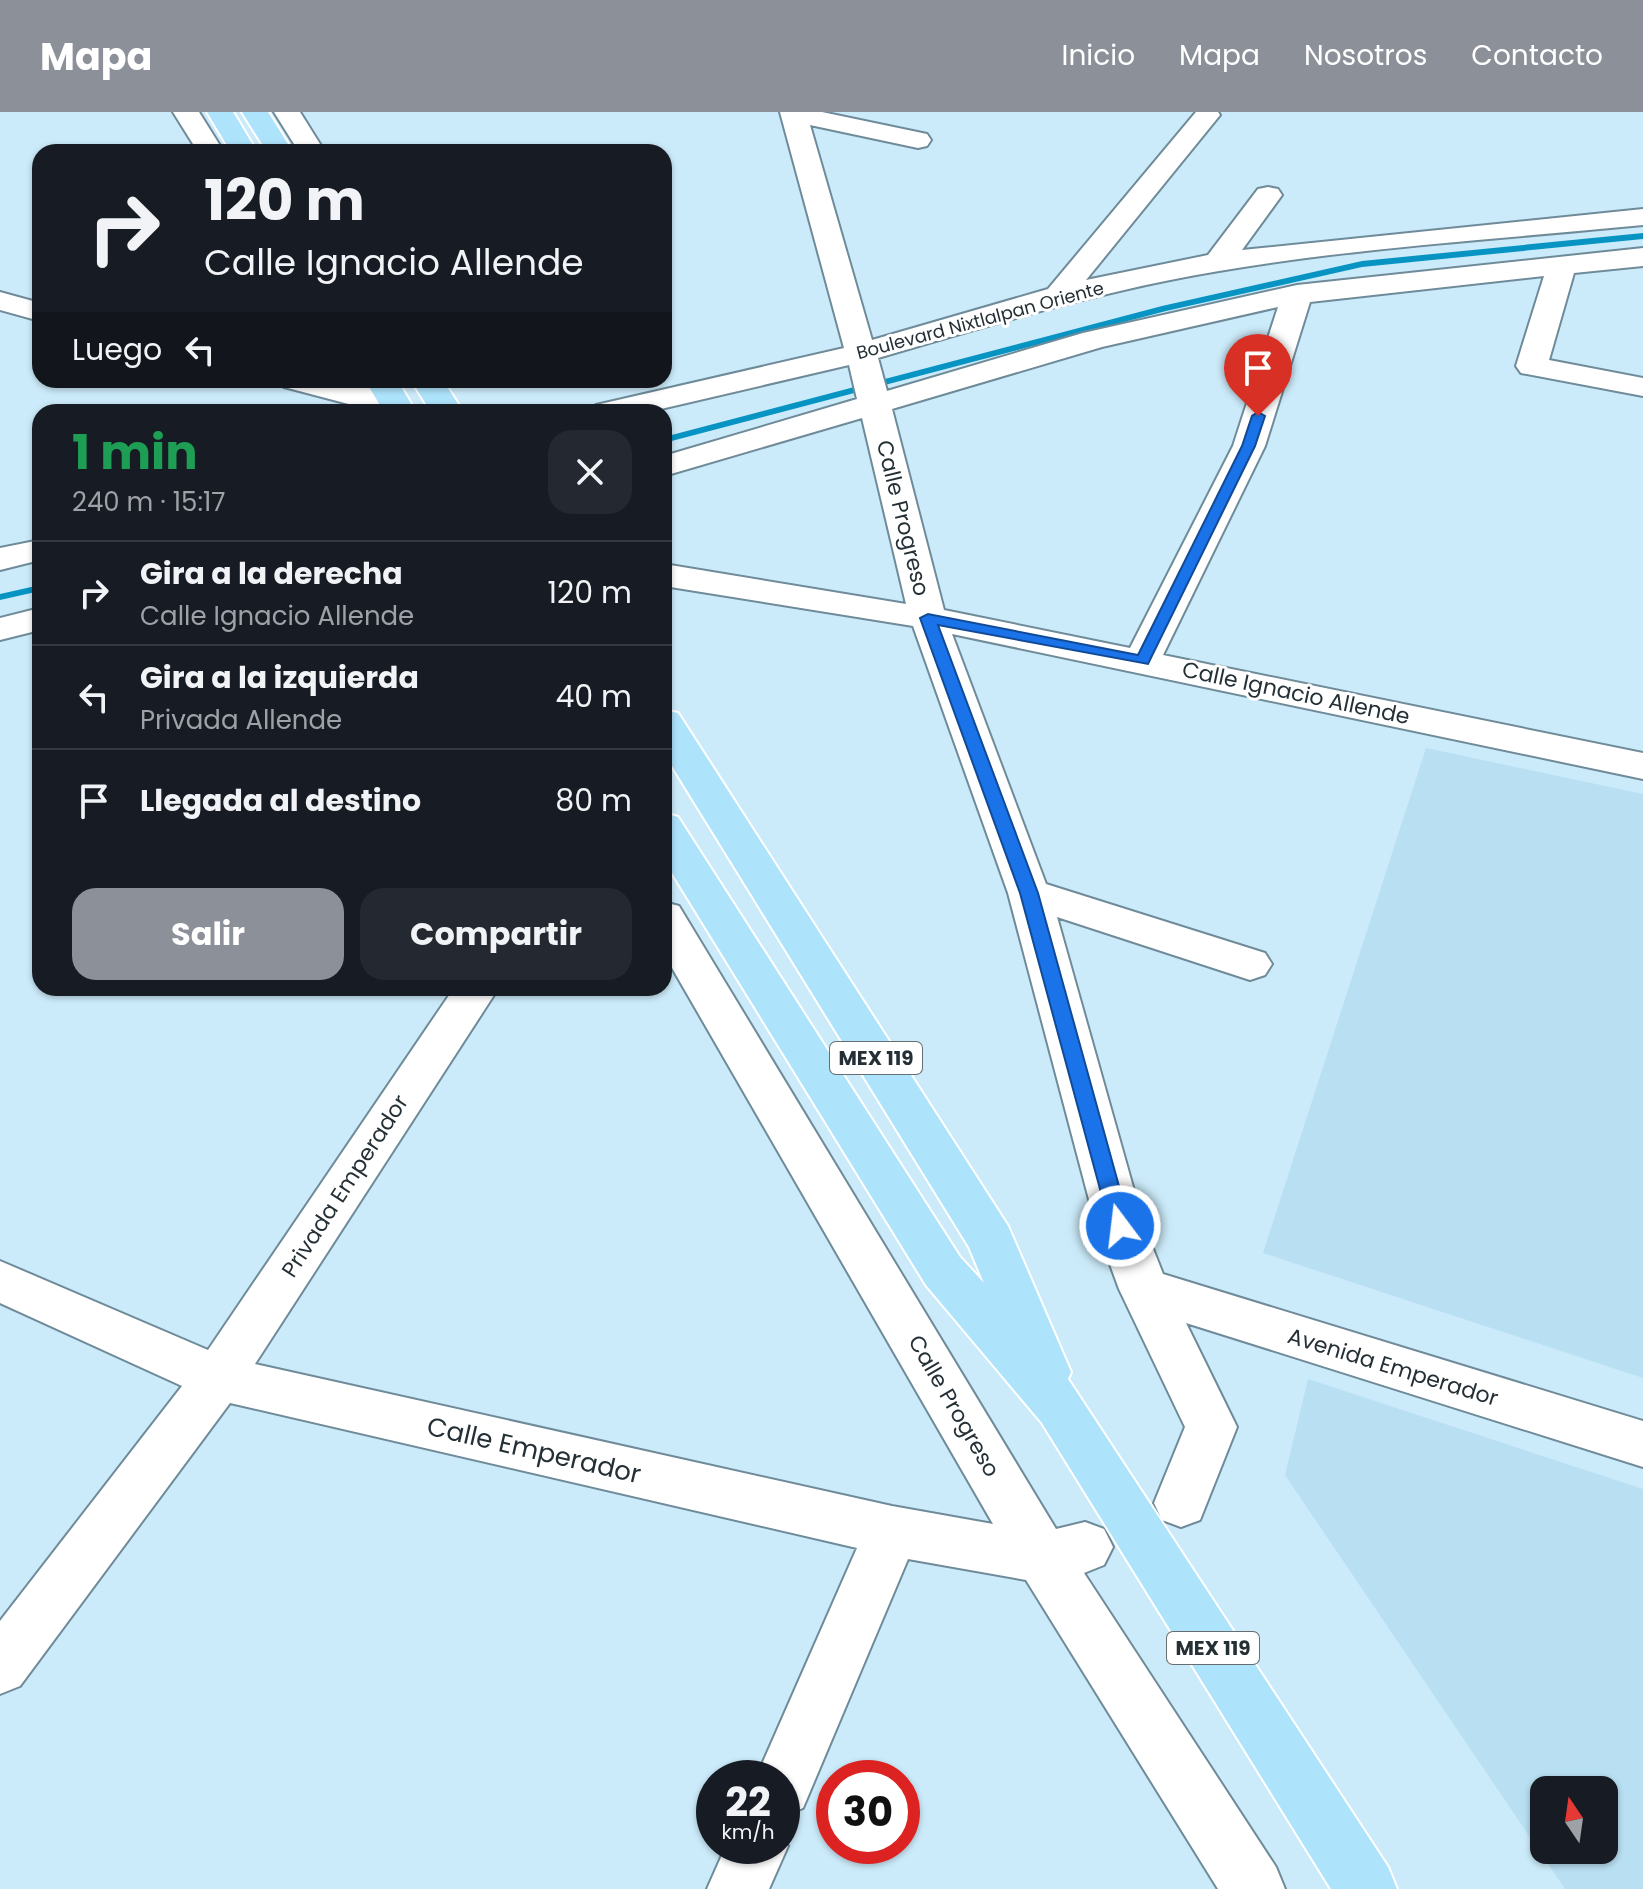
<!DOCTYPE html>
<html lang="es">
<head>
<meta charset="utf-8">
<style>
  :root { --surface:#171b24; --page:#242831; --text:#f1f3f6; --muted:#9ea1a6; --line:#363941; --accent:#8c9099 }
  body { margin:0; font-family:Poppins,sans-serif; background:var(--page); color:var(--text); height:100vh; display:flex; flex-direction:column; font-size:30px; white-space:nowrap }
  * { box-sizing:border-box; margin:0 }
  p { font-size:26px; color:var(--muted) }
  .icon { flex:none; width:44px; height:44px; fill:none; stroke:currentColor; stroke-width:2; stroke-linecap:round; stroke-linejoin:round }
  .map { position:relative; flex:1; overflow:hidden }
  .drawer { position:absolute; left:32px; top:292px; width:640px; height:592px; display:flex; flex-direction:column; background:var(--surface); border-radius:24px; box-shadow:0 2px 6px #0004 }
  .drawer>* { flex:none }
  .guide { position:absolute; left:32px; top:32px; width:640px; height:244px; border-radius:24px; box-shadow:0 2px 6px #0004; background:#171b24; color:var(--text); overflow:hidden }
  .needle { width:52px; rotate:347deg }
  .tools { position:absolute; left:1530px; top:1664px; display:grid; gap:16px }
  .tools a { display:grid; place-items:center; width:88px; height:88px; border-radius:16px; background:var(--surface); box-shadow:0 2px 6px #0004; font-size:40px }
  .speed { position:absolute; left:696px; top:1648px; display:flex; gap:16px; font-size:40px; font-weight:700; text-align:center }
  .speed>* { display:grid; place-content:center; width:104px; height:104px; border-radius:50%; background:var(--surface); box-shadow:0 2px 6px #0004; line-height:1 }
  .speed small { font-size:20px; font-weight:400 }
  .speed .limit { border:12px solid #d22; background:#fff; color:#111 }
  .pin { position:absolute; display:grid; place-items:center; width:68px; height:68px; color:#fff; margin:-82px -34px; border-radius:50% 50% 50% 0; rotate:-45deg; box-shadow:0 0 8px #0007 }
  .pin .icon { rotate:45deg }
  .me { position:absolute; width:88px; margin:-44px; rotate:345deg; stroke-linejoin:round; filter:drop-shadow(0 0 6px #0008) }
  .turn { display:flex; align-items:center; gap:28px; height:168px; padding:0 40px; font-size:36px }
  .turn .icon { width:104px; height:104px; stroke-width:2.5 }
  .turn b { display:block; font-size:56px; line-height:68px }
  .then { display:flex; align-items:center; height:76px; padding:0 40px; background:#0003; gap:16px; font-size:30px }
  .round { display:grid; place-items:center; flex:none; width:84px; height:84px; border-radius:24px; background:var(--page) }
  .head { display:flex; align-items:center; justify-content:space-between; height:136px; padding:0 40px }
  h1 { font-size:48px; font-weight:700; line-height:60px; color:#1e9e55 }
  .button { display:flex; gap:16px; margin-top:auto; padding:16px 40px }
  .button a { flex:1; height:92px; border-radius:24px; background:var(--accent); color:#fff; font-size:32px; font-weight:700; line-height:92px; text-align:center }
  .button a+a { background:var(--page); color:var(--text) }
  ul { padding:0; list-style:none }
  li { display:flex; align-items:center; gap:24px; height:104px; padding:0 40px; border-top:2px solid var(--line) }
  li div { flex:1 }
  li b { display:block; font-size:30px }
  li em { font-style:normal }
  header { display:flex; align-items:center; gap:48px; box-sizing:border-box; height:112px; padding:0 40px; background:var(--accent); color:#fff }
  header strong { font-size:38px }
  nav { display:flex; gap:44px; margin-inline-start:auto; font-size:28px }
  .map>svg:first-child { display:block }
  .built { fill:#b9dff2; fill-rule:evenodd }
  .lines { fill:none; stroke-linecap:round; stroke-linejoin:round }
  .stream { fill:#0794c3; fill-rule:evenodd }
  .street-casing { stroke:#6f8b99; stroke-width:4 }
  .secondary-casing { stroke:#6f8b99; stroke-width:4 }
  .primary-casing { stroke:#fff; stroke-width:4 }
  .street { fill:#fff; fill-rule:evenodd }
  .secondary { fill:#fff; fill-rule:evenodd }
  .primary { fill:#aee3fc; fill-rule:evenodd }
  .route { fill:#1a73e8; stroke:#114b97; stroke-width:2 }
  .labels { text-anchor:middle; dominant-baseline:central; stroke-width:6; stroke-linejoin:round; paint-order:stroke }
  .far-street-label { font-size:18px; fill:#253036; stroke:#fff }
  .shield { fill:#fff; stroke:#666e72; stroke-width:2 }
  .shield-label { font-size:20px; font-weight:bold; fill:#253036 }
  .street-label { font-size:22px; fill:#253036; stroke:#fff }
  .near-street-label { font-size:26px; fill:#253036; stroke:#fff }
</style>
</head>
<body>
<header>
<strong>Mapa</strong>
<nav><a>Inicio</a><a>Mapa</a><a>Nosotros</a><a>Contacto</a></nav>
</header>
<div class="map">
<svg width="1643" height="1777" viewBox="0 0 1643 1777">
  <rect width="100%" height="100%" fill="#ccebfa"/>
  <path class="built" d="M 1426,636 L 1643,682 L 1643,1266 L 1263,1141 Z
    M 1308,1267 L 1643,1377 L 1643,1777 L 1565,1777 L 1285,1363 ZM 1544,1678 L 1604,1678 L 1604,1738 L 1544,1738 Z"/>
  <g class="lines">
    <path class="stream" d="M 1643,121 L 1643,127 L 1362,155 L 1166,199 L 664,331 L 664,325 L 1162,194 L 1362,149 Z
      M 40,473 L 40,479 L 0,488 L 0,482 Z"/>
    <g class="street-casing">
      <path id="street" d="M 780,0 L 822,0 L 927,22 L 931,28 L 927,34 L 918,36 L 810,13 L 872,228 L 1048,177 L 1196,0 L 1218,0 L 1220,3 L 1086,168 L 1208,143 L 1258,77 L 1268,75 L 1278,77 L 1282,83 L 1242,138 L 1643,97 L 1643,113 C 1502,127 1359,135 1219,159 C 1103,178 991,213 878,246 L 887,279 L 1083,221 L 1297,173 L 1643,136 L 1643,154 L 1574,161 L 1549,248 L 1643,266 L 1643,284 L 1521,261 L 1516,254 L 1544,164 L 1310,190 L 1265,334 L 1163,543 L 1643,641 L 1643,667 L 952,522 L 1046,772 L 1265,841 L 1272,852 L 1265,863 L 1250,868 L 1057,805 L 1144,1114 L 1163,1162 L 1643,1309 L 1643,1355 L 1186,1211 L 1237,1315 L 1200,1408 L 1181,1415 L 1162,1408 L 1154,1391 L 1185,1315 L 1119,1177 L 1096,1114 L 1008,781 L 913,514 L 664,474 L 664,452 L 906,492 L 862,306 L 664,364 L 664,344 L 857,287 L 849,253 L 648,300 L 591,300 L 596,293 L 844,236 ZM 1278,195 L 1233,334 L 1130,536 L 944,498 L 892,297 L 1102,235 Z
        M 0,180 L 40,191 L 40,209 L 0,198 Z
        M 279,268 L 332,268 L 371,278 L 376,285 L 371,292 L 360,295 L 284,275 Z
        M 40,428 L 40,448 L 0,458 L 0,436 Z
        M 40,496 L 40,518 L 0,528 L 0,506 Z
        M 664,790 L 679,794 L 1056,1417 L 1085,1410 L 1104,1417 L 1113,1435 L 1104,1453 L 1084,1461 L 1276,1755 L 1285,1777 L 1218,1777 L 1026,1468 L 908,1447 L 803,1696 L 782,1705 L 782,1666 L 756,1666 L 857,1436 L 230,1291 L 20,1574 L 0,1582 L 0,1509 L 182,1274 L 0,1191 L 0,1149 L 208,1238 L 454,876 L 490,876 L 494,883 L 255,1252 L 892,1394 L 993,1412 L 664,842 Z
        M 782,1721 L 788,1734 L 769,1777 L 707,1777 L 726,1734 L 782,1734 Z"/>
    </g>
    <g class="secondary-casing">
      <path id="secondary" d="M 173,0 L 199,0 L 224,40 L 198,40 Z
        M 274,0 L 300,0 L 325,40 L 299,40 Z
        M 333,268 L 365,268 L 395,300 C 355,300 355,303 333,268 Z"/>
    </g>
    <g class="primary-casing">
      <path id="primary" d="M 207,0 L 233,0 L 257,40 L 231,40 Z
        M 242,0 L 268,0 L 293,40 L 267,40 Z
        M 365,268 L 397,268 L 416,300 L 384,300 Z
        M 411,268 L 443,268 L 463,300 L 431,300 Z
        M 664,598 L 678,601 L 1008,1114 L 1071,1260 L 1068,1267 L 1388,1755 L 1397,1777 L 1331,1777 L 1042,1311 L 926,1173 L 664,748 L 664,701 L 678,705 L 960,1145 L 984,1171 L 969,1135 L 664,641 Z"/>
    </g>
    <use href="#street" class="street"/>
    <use href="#secondary" class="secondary"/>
    <use href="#primary" class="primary"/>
  </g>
  <path class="route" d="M 1258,300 L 1265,304 L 1255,334 L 1148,552 L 938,513 L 1038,781 L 1130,1114 L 1128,1120 L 1113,1120 L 1110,1114 L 1020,781 L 920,506 L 928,502 L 1138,543 L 1242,334 L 1252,304 Z"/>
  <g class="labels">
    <g class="far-street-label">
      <text transform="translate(980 208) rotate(-15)">Boulevard Nixtlalpan Oriente</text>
    </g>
    <g class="shield">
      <rect x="830" y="930" width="92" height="32" rx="6"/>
      <rect x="1167" y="1520" width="92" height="32" rx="6"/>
    </g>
    <g class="shield-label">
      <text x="876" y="946">MEX 119</text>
      <text x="1213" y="1536">MEX 119</text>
    </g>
    <g class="street-label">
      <text transform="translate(903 406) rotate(76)">Calle Progreso</text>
      <text transform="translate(1296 581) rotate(12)">Calle Ignacio Allende</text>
      <text transform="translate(345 1074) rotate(-57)">Privada Emperador</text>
      <text transform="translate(1393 1255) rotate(17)">Avenida Emperador</text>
      <text transform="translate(954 1294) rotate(60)">Calle Progreso</text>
    </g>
    <g class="near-street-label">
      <text transform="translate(534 1338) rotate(13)">Calle Emperador</text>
    </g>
  </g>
</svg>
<div class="tools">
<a><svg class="needle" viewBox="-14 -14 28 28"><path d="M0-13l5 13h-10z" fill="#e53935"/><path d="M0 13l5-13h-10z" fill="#9ea1a6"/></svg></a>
</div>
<div class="speed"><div>22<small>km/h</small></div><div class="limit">30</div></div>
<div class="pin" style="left:1258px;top:304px;background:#d93025"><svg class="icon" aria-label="arrive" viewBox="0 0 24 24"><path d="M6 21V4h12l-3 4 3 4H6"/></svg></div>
<svg class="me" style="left:1120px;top:1114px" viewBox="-20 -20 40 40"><circle r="17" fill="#1a73e8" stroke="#fff" stroke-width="3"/><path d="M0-11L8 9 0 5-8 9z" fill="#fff"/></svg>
<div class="guide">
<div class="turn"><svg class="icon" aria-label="right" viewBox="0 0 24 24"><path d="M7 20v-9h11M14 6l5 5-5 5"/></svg><div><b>120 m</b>Calle Ignacio Allende</div></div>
<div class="then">Luego<svg class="icon" aria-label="left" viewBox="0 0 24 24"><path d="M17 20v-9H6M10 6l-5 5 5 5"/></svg></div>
</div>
<section class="drawer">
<div class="head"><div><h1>1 min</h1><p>240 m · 15:17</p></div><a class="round"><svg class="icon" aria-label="close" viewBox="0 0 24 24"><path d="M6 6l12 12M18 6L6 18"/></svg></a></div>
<ul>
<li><svg class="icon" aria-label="right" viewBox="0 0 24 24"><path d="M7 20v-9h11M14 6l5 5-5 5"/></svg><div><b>Gira a la derecha</b><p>Calle Ignacio Allende</p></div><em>120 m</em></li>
<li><svg class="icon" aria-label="left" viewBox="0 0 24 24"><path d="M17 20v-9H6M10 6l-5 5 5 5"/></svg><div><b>Gira a la izquierda</b><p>Privada Allende</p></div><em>40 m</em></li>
<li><svg class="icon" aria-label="arrive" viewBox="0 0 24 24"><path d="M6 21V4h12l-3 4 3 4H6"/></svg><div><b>Llegada al destino</b></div><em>80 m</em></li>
</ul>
<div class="button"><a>Salir</a><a>Compartir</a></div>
</section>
</div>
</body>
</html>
